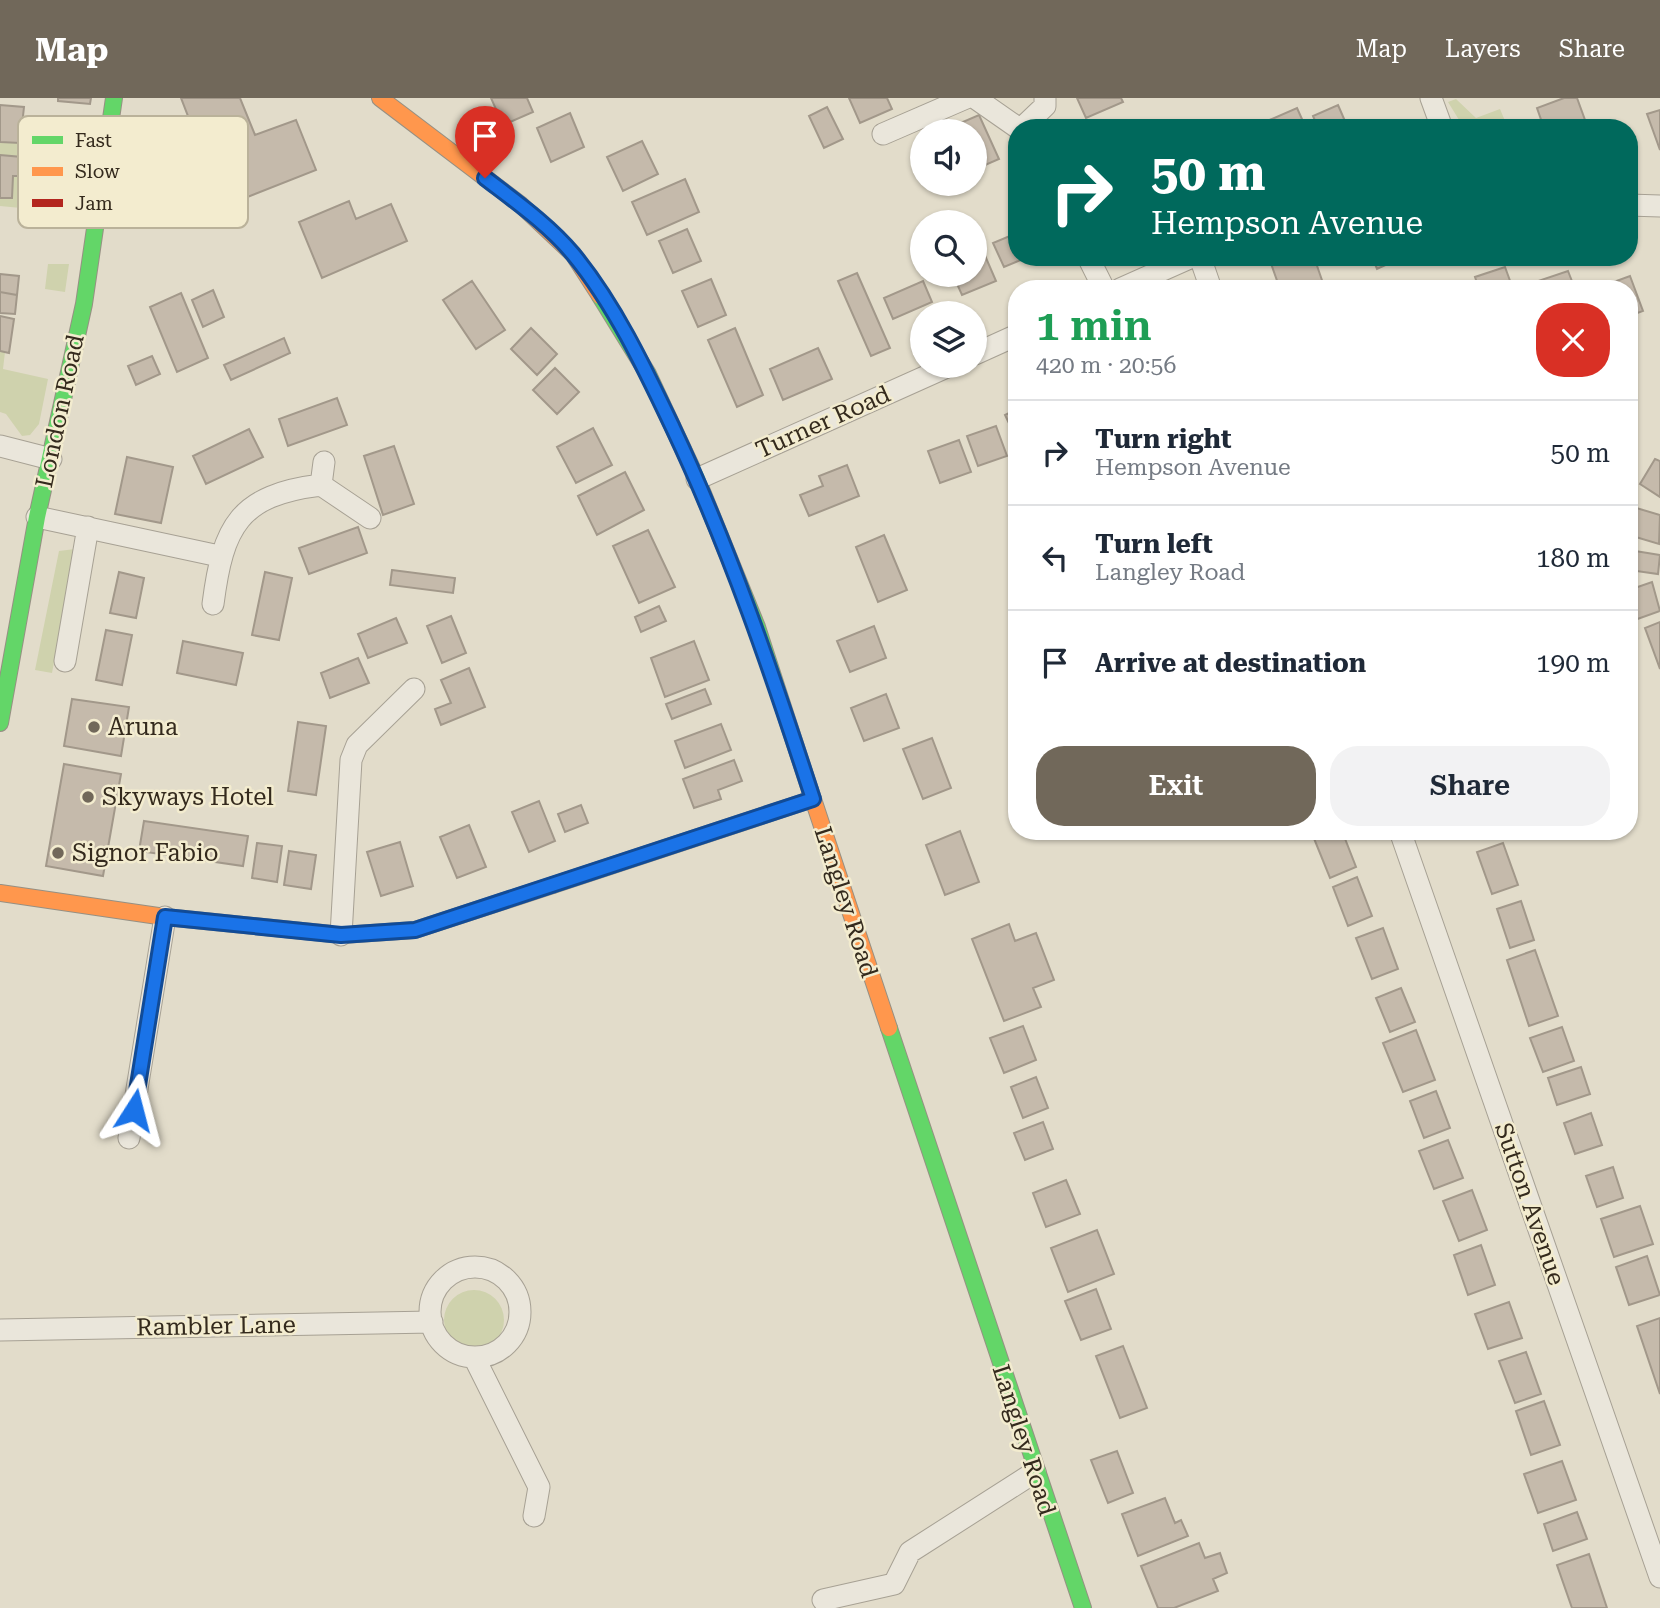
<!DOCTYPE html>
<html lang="en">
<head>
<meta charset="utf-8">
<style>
  :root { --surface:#fff; --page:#f2f2f3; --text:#1f2937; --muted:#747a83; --line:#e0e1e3; --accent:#71685a }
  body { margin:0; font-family:"Roboto Serif",serif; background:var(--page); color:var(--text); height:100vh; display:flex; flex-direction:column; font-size:26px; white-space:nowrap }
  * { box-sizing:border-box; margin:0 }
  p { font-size:23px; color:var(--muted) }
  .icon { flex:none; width:38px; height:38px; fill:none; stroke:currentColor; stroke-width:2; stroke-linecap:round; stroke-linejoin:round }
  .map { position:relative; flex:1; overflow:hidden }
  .side { position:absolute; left:1008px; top:182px; width:630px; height:560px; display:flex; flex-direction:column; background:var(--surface); border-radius:28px; box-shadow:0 2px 5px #0004 }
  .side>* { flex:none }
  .banner { position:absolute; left:1008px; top:21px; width:630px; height:147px; border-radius:28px; box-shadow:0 2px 5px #0004; background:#00695c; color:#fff; overflow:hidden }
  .fabs { position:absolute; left:910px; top:21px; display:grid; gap:14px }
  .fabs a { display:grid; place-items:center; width:77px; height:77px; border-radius:50%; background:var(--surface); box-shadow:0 2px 5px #0004; font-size:35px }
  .pin { position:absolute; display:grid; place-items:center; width:60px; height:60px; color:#fff; margin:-72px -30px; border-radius:50% 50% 50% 0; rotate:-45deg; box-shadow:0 0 7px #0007 }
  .pin .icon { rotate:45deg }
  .me { position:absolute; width:77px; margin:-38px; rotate:9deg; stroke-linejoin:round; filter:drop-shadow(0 0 5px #0008) }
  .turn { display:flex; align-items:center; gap:24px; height:147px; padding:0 28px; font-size:32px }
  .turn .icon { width:91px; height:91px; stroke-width:2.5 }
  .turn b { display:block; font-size:49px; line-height:60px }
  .round { display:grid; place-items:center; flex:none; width:74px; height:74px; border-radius:28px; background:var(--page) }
  .headline { display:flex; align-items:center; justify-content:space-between; height:119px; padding:0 28px }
  h1 { font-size:42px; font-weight:600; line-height:52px; color:#1e9e55 }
  .action { display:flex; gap:14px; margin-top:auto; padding:14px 28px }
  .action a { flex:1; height:80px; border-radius:28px; background:var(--accent); color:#fff; font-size:28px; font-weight:600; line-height:80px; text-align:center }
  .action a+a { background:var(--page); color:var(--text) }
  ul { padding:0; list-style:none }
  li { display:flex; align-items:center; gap:21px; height:105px; padding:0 28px; border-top:2px solid var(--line) }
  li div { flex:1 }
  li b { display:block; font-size:26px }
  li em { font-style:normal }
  header { display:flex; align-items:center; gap:42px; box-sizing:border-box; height:98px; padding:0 35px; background:var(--accent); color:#fff }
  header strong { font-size:33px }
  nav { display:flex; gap:38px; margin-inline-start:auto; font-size:24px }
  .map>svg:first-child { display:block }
  .green { fill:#cfd2ad }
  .building { fill:#c5baab; stroke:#a2988a; stroke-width:2 }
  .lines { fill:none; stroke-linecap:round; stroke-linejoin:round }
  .street-casing { stroke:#a7a194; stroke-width:23 }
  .fast-casing { stroke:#969083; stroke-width:18 }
  .slow-casing { stroke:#969083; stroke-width:18 }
  .jam-casing { stroke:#969083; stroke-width:18 }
  .street { stroke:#eae6db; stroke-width:21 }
  .fast { stroke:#63d668; stroke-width:16 }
  .slow { stroke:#ff974d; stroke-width:16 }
  .jam { stroke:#b3261e; stroke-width:16 }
  .route-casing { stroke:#114b97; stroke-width:18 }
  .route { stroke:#1a73e8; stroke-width:12 }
  .poi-dot { fill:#71685a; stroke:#f3eccf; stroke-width:2.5 }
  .labels { text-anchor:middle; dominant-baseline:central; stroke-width:5; stroke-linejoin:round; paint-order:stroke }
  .street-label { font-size:24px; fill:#342a1d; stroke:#f3eccf }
  .poi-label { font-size:24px; fill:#342a1d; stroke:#f3eccf; text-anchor:start }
  .key { fill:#f3eccf; stroke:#bab29a; stroke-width:2 }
  .key-label { font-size:19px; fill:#342a1d }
</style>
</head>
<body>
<header>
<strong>Map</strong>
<nav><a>Map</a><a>Layers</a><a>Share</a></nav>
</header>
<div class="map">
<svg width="1660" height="1510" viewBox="0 0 1660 1510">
  <rect width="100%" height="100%" fill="#e2dcca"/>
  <path class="green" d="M 1456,1 L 1476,20 L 1500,11 L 1508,30 L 1464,30 L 1448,4 Z
    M 0,44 L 38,46 L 33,71 L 21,72 L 22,58 L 0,57 Z
    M 32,76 L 31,86 L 78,94 L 74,115 L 0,108 L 0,100 L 12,100 L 13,78 Z
    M 48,166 L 69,166 L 65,194 L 45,191 Z
    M 0,253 L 5,254 L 3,271 L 48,281 L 39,326 L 30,337 L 22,338 L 6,316 L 0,314 Z
    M 75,451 L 52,575 L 35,572 L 59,453 Z
    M444 1222a30 30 0 1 1 60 0a30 30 0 1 1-60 0Z"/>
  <path class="building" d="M 58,0 L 91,0 L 90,6 L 58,3 Z
    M 181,0 L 240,0 L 255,37 L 296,22 L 316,72 L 184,124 L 164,72 L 203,57 Z
    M 491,0 L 527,0 L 533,14 L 503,27 Z
    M 849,0 L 887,0 L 892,11 L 860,25 Z
    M 1077,0 L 1121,0 L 1123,4 L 1086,20 Z
    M 1564,0 L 1577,0 L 1585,22 L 1565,30 L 1544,30 L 1537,10 Z
    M 0,7 L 24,9 L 20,45 L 0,44 Z
    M 1338,7 L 1348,30 L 1318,30 L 1313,18 Z
    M 827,9 L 843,41 L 824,50 L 809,18 Z
    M 1297,10 L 1306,30 L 1268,30 L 1265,24 Z
    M 1660,12 L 1660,52 L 1647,16 Z
    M 570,15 L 584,49 L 551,64 L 537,30 Z
    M 979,17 L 999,61 L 976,71 L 975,33 L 942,33 Z
    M 642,43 L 658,76 L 623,93 L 607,59 Z
    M 0,57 L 22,59 L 20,78 L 13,78 L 12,100 L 0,100 Z
    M 685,81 L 699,114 L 647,137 L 632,104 Z
    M 349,103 L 356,121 L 391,106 L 407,143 L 322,180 L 299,124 Z
    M 687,131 L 701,163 L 673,175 L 659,143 Z
    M 1017,135 L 1017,159 L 1028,159 L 1004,169 L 993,145 Z
    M 980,146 L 996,183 L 962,197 L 953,177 L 975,177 L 975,149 Z
    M 1314,159 L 1325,191 L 1280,191 L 1269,160 Z
    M 1372,159 L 1403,159 L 1377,171 Z
    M 1505,169 L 1513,191 L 1479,191 L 1475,179 Z
    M 1568,173 L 1575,191 L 1541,191 L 1538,183 Z
    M 857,175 L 890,250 L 871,258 L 838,183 Z
    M 0,176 L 19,178 L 17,197 L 0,194 Z
    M 1630,178 L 1643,213 L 1629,218 L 1629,191 L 1600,189 Z
    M 711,181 L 726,217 L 698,229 L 682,193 Z
    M 472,183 L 505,232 L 476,251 L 443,202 Z
    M 923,183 L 932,204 L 893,221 L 884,200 Z
    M 213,192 L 224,219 L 203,229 L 192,202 Z
    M 0,194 L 17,197 L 15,216 L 0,215 Z
    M 181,195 L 208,260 L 177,274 L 150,209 Z
    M 0,218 L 14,221 L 9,255 L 0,253 Z
    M 531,230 L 557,256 L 537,277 L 511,251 Z
    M 735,230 L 763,297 L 737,309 L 708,242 Z
    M 284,240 L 290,255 L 231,282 L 224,267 Z
    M 818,250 L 832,281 L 783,302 L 770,271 Z
    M 152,258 L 160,276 L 136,287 L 128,268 Z
    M 555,270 L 579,294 L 557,316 L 533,292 Z
    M 337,300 L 347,327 L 288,348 L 279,321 Z
    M 1017,311 L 1017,342 L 1005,317 Z
    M 996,328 L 1007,358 L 978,368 L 967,338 Z
    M 593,330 L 612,367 L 576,385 L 557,349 Z
    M 249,331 L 263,359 L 206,386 L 193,358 Z
    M 959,342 L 971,374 L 940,385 L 928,353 Z
    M 394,348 L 414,406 L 383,417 L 364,358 Z
    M 127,359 L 173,369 L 161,425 L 115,416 Z
    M 1655,361 L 1660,363 L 1660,399 L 1640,386 Z
    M 847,367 L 859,398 L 809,418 L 800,397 L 823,388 L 819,378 Z
    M 625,374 L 644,412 L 597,437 L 578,398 Z
    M 1633,409 L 1660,417 L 1659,446 L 1629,437 Z
    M 358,429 L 367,455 L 309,476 L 299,450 Z
    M 648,432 L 675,489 L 639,505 L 613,448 Z
    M 884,437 L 907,492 L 878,504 L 856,449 Z
    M 1629,452 L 1660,457 L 1658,476 L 1629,472 Z
    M 392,472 L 455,480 L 453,495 L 390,487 Z
    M 119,474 L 144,480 L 136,520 L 110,515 Z
    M 265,474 L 292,480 L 279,542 L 252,537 Z
    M 1652,484 L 1660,513 L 1629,524 L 1629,492 Z
    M 659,508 L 666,523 L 641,534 L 635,519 Z
    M 451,518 L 466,555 L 442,565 L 427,528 Z
    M 396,520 L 407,545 L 368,560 L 358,536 Z
    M 1660,524 L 1660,571 L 1645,530 Z
    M 874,528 L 886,560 L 850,574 L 837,543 Z
    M 106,532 L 132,537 L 122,587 L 96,582 Z
    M 183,543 L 243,555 L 236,587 L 177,575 Z
    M 694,543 L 709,582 L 665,599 L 651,560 Z
    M 358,560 L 369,585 L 330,600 L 321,575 Z
    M 469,570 L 485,609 L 441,627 L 435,611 L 451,605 L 441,582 Z
    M 705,591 L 711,606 L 672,621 L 666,606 Z
    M 886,596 L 899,630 L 864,643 L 851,610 Z
    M 72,601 L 129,609 L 121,658 L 64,648 Z
    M 298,624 L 326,628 L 316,697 L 288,693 Z
    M 721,626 L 731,652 L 685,670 L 675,643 Z
    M 932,640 L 951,690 L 923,701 L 903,651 Z
    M 734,662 L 742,683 L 718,692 L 721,701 L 694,710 L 683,681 Z
    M 64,666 L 121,676 L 103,778 L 46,768 Z
    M 539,703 L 555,743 L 529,754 L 512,714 Z
    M 581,707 L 588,725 L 565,734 L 558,716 Z
    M 144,723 L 248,738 L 243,768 L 139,753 Z
    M 469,727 L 486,769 L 457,780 L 440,739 Z
    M 960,733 L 979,784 L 945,797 L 926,747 Z
    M 1326,733 L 1342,733 L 1356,769 L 1330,780 L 1313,738 Z
    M 400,744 L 413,788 L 381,798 L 367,754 Z
    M 257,745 L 282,748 L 277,784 L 252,780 Z
    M 1503,745 L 1518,787 L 1492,796 L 1477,754 Z
    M 289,753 L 316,757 L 311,791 L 284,787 Z
    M 1357,779 L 1372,818 L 1348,828 L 1333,789 Z
    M 1521,803 L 1534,842 L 1510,850 L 1497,811 Z
    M 1009,826 L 1015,843 L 1036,835 L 1054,882 L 1033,890 L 1041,909 L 1004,923 L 972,841 Z
    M 1383,830 L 1398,871 L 1372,881 L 1356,840 Z
    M 1535,852 L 1558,918 L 1529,928 L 1507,862 Z
    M 1401,890 L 1415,924 L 1390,934 L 1376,900 Z
    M 1023,928 L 1036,962 L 1004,975 L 990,940 Z
    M 1562,929 L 1574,963 L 1543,974 L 1530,940 Z
    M 1416,932 L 1435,982 L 1403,994 L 1383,945 Z
    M 1581,969 L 1590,996 L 1557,1007 L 1548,980 Z
    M 1036,979 L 1048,1010 L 1023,1020 L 1011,989 Z
    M 1436,993 L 1450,1030 L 1424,1040 L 1410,1003 Z
    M 1591,1015 L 1602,1047 L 1575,1056 L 1564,1025 Z
    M 1043,1024 L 1053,1051 L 1025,1062 L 1014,1035 Z
    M 1448,1042 L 1463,1080 L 1434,1091 L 1419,1053 Z
    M 1613,1069 L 1623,1100 L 1597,1109 L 1586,1078 Z
    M 1066,1082 L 1080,1116 L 1046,1129 L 1033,1095 Z
    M 1472,1092 L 1487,1132 L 1459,1143 L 1443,1103 Z
    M 1640,1108 L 1653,1146 L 1614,1159 L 1601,1121 Z
    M 1097,1132 L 1114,1176 L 1068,1194 L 1051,1150 Z
    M 1481,1147 L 1495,1187 L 1468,1197 L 1454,1157 Z
    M 1647,1158 L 1660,1197 L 1629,1207 L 1616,1169 Z
    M 1096,1191 L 1111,1231 L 1081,1242 L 1065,1203 Z
    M 1509,1204 L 1522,1240 L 1488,1251 L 1475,1216 Z
    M 1660,1220 L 1660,1296 L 1637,1228 Z
    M 1123,1248 L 1147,1310 L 1120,1320 L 1096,1258 Z
    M 1526,1254 L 1541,1296 L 1515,1305 L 1499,1263 Z
    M 1544,1303 L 1560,1347 L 1531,1357 L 1516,1313 Z
    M 1117,1353 L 1133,1395 L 1108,1405 L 1091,1362 Z
    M 1562,1363 L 1576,1402 L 1538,1415 L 1524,1376 Z
    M 1165,1400 L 1175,1425 L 1181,1422 L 1188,1438 L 1138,1458 L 1122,1416 Z
    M 1577,1414 L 1587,1441 L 1553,1453 L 1544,1426 Z
    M 1199,1445 L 1205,1460 L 1220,1455 L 1227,1475 L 1213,1481 L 1218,1493 L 1174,1510 L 1158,1510 L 1141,1468 Z
    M 1589,1456 L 1607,1510 L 1572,1510 L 1557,1467 Z"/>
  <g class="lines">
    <g class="street-casing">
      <path id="street" d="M 975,0 L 1018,30
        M 1431,0 L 1442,30
        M 1022,30 L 1045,8 L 1045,0
        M 883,36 L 966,0
        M 1629,107 L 1660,108
        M 1088,159 L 1104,191
        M 1200,159 L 1211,191
        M 1120,191 L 1192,159
        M 975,256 L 1017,237
        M 0,348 L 51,361
        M 324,364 L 321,387 L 370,420
        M 697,381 L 949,268
        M 37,419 L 219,458
        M 213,506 C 223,428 239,397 321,387
        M 65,563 L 88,429
        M 1400,733 L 1660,1479
        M 341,837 L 351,662 L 357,647 L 414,591
        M 129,1040 L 165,819
        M430 1214a45 45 0 1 1 90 0a45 45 0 1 1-90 0Z
        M 0,1232 L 432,1224
        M 474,1259 L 539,1389 L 534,1418
        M 823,1502 L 894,1486 L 910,1454 L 1035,1374"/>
    </g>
    <g class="fast-casing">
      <path id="fast" d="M 600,198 L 648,276 L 697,381 L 757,529 L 810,692
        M 0,625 L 37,419 L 84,206 L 114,0
        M 553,787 L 813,701
        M 889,930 L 1083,1510"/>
    </g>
    <g class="slow-casing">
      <path id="slow" d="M 380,0 L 521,107 L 573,156 L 600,198
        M 810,692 L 889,930
        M 0,795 L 165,819 L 342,837"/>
    </g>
    <g class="jam-casing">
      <path id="jam" d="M 342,837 L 415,832 L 553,787"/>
    </g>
    <use href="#street" class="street"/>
    <use href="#fast" class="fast"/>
    <use href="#slow" class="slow"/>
    <use href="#jam" class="jam"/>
  </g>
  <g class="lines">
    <g class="route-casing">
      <path id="route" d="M 134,1012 L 165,819 L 341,837 L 415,832 L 813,701 C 772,575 730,451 673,330 C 645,271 615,207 573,156 C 549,127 515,103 485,80"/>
    </g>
    <use href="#route" class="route"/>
  </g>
  <g class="poi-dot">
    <circle cx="94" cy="629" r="7"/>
    <circle cx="88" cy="699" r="7"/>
    <circle cx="58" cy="755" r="7"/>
  </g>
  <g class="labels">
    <g class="street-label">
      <text transform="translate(60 313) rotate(-78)">London Road</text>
      <text transform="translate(823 324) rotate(-24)">Turner Road</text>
      <text transform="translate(846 804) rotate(72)">Langley Road</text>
      <text transform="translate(1530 1106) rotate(71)">Sutton Avenue</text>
      <text transform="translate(216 1228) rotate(-1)">Rambler Lane</text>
      <text transform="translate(1024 1342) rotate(72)">Langley Road</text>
    </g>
    <g class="poi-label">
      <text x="108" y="629">Aruna</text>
      <text x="102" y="699">Skyways Hotel</text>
      <text x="72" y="755">Signor Fabio</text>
    </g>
  </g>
  <rect x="18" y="18" width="230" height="112" rx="10" class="key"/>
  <rect x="32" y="38" width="31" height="8" fill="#63d668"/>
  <rect x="32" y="69" width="31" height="9" fill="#ff974d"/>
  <rect x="32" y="101" width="31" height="8" fill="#b3261e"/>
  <g class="key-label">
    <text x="75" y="49">Fast</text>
    <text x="75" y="80">Slow</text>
    <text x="75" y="112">Jam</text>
  </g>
</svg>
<div class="fabs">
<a><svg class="icon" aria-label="sound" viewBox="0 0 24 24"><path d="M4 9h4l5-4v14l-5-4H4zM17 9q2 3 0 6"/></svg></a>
<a><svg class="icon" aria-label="search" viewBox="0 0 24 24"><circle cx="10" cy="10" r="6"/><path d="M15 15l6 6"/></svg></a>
<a><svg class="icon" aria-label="layers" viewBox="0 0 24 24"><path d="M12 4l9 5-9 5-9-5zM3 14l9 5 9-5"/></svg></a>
</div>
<div class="pin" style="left:485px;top:80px;background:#d93025"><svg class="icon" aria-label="arrive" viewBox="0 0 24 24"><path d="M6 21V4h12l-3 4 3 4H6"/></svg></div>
<svg class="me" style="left:134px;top:1012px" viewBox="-20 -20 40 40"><path d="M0-17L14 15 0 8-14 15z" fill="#1a73e8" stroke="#fff" stroke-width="4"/></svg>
<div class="banner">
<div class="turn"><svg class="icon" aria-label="right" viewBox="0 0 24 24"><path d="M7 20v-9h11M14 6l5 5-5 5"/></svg><div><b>50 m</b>Hempson Avenue</div></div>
</div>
<section class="side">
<div class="headline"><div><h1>1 min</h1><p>420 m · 20:56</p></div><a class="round" style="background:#d93025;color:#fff"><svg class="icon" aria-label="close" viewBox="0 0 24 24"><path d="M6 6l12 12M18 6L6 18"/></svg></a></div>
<ul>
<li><svg class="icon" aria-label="right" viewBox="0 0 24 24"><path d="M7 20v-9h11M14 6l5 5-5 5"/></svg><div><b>Turn right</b><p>Hempson Avenue</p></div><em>50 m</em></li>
<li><svg class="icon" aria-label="left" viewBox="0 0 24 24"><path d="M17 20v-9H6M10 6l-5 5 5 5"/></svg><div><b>Turn left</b><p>Langley Road</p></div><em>180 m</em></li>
<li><svg class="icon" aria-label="arrive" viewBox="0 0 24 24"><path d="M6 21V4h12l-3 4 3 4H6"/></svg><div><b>Arrive at destination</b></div><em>190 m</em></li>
</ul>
<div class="action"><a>Exit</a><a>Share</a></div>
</section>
</div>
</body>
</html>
